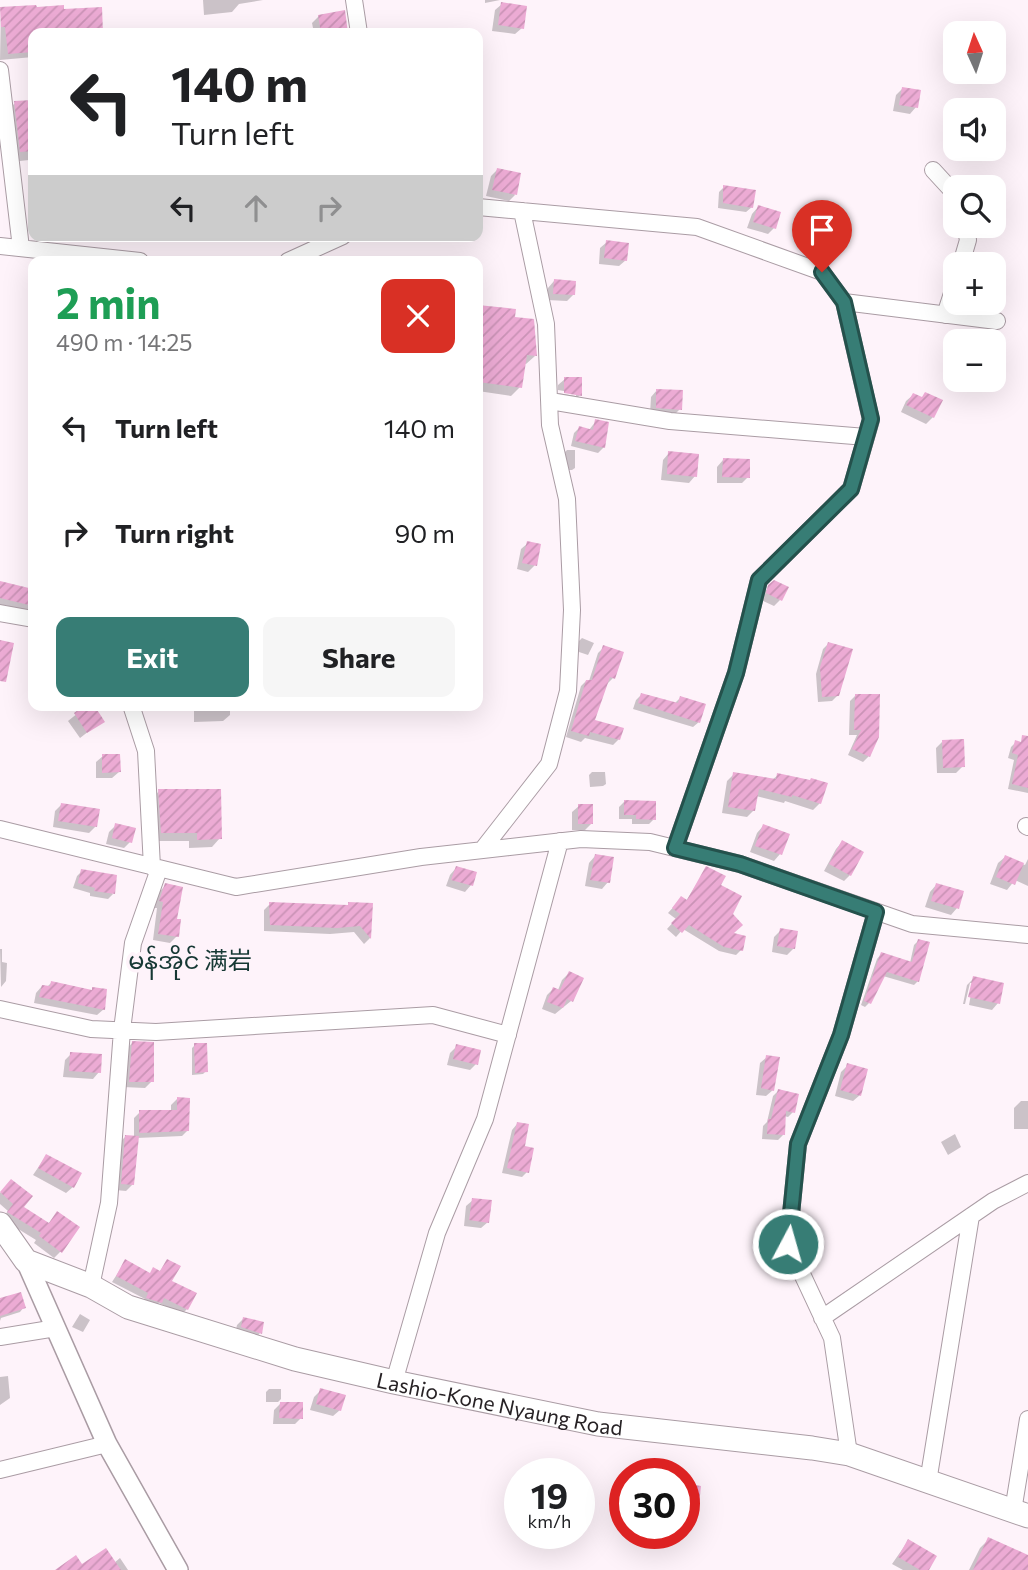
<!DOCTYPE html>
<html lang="en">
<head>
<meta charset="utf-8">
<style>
  :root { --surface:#fff; --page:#f6f6f6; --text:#202124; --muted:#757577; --accent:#377d75 }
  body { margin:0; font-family:Commissioner,"Noto Sans SC","Noto Sans Myanmar",sans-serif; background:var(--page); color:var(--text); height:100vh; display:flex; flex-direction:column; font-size:26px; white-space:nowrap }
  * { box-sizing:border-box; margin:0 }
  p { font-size:23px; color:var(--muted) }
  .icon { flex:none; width:38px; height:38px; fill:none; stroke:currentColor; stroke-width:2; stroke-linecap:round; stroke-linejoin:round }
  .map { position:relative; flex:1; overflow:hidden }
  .panel { position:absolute; left:28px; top:256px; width:455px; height:455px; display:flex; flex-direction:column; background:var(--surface); border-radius:14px; box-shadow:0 7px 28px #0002 }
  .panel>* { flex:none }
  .guide { position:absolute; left:28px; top:28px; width:455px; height:214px; border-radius:14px; box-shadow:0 7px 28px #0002; background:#fff; color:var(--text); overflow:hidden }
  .needle { width:46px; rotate:357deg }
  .controls { position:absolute; left:943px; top:21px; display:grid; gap:14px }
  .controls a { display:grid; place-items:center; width:63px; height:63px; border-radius:14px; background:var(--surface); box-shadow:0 7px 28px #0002; font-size:35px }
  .speed { position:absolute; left:504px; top:1458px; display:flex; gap:14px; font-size:35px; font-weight:700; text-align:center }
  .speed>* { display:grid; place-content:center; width:91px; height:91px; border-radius:50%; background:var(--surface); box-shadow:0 7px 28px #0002; line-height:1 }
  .speed small { font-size:18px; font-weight:400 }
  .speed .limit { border:10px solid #d22; background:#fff; color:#111 }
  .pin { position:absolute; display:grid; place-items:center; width:60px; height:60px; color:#fff; margin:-72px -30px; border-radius:50% 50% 50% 0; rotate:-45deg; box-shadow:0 0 7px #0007 }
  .pin .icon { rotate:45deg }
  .me { position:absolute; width:77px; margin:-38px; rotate:6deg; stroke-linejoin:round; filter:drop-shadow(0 0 5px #0008) }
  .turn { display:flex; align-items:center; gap:24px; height:147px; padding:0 28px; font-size:32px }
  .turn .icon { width:91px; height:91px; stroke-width:2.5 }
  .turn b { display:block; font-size:49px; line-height:60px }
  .lanes { display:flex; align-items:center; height:66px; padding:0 28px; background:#0003; justify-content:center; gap:35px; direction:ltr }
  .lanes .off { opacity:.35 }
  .round { display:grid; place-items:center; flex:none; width:74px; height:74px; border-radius:14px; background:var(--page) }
  .summary { display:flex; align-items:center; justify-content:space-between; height:119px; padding:0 28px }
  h1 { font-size:42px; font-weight:700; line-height:52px; color:#1e9e55 }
  .primary-button { display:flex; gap:14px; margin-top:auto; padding:14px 28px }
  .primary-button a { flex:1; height:80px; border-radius:14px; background:var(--accent); color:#fff; font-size:28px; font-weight:700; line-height:80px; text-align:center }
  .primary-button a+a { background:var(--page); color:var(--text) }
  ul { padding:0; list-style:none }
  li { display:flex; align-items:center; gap:21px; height:105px; padding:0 28px }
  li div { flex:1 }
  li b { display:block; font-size:26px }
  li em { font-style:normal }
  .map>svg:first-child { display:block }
  .shadow { fill:#0003 }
  .building { fill:url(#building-hatch) }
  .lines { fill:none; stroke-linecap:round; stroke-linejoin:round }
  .minor-casing { stroke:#aa9ca4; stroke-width:18 }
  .tertiary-casing { stroke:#aa9ca4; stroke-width:22 }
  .secondary-casing { stroke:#aa9ca4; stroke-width:25 }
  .minor { stroke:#fff; stroke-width:16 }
  .tertiary { stroke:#fff; stroke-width:19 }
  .secondary { stroke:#fff; stroke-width:23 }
  .route-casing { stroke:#24514c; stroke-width:18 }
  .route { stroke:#377d75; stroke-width:12 }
  .labels { text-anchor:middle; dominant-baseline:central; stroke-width:7; stroke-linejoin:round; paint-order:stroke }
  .street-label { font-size:21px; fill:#272225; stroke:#fef3fa }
  .quarter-label { font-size:24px; fill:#163834; stroke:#fef3fa }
</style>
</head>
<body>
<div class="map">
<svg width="1028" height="1570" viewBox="0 0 1028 1570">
  <defs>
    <pattern id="building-hatch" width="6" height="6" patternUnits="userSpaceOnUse" patternTransform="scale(1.75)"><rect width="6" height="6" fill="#ecabd4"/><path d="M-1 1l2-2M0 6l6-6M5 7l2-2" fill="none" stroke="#ca93b6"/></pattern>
  </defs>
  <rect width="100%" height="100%" fill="#fef3fa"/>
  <path class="shadow" d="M 203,0 L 263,0 L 239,4 L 232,12 L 204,15 Z
    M 485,0 L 500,0 L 485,3 Z
    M 502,4 L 522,28 L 515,34 L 492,31 L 495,10 Z
    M 1,9 L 62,11 L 100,9 L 101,33 L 33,33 L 33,63 L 33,57 L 0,60 Z
    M 344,12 L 347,33 L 314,33 L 312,23 L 319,16 Z
    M 902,89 L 916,107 L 910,114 L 893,111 L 896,95 Z
    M 33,101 L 33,156 L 29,160 L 11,162 L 5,113 L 15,103 Z
    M 497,170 L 515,195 L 509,201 L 486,196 L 491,176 Z
    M 724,187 L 752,207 L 746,212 L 718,208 L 719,192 Z
    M 758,207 L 774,228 L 768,234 L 747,228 L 752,214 Z
    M 196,236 L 221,236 L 217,240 L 196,240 Z
    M 607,242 L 626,260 L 619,266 L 599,264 L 600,248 Z
    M 554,281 L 574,294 L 567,301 L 547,300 L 548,288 Z
    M 478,307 L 514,311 L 513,319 L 535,356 L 526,364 L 523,364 L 520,387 L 511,396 L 478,391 Z
    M 565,379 L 580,395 L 574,401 L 558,399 L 558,393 L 576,396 L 576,393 L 558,390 L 558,385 Z
    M 657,390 L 680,409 L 673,416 L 650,414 L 651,397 Z
    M 913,395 L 933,417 L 926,424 L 901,412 L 906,401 Z
    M 596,421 L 604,447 L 598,453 L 571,446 L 574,433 L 579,428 L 589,430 Z
    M 567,450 L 575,450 L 575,468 L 572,470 L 568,470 L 564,453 Z
    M 669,453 L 695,476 L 689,483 L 661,480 L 663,460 Z
    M 723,460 L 748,477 L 742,483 L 717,483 L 717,467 Z
    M 528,543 L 535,565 L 528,572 L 517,569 L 521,549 Z
    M 774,582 L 780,600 L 774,606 L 761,600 L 762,594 Z
    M 0,583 L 33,590 L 33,607 L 29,611 L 4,605 L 0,608 Z
    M 582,638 L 594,643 L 588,655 L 579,652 L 579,641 Z
    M 828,644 L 838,695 L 832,701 L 818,702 L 816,674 L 823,649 Z
    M 604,647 L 613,678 L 607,684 L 593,722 L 619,739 L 613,745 L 585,738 L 581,742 L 566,737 L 581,686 L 587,680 L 589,681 L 598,653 Z
    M 641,695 L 674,704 L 680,698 L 699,722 L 693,727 L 633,709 L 636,700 Z
    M 855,696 L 869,756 L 863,762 L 848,755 L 857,735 L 849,735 L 850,701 Z
    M 88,705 L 102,721 L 80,738 L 68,721 Z
    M 197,705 L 230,705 L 230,715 L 223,721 L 194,722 L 194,709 Z
    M 942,742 L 963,766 L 956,773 L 937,773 L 936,748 Z
    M 1016,742 L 1028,746 L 1028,793 L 1008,789 L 1014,760 L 1008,758 L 1011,747 Z
    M 103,756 L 119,772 L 112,778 L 96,778 L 96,762 Z
    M 592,772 L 605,772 L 606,784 L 603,786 L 590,787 L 589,775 Z
    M 734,774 L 772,780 L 778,775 L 820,803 L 813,810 L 785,801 L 784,803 L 756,796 L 754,810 L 747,817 L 722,813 L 727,781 Z
    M 159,791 L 220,838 L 212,847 L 189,848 L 189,841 L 153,841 L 151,800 Z
    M 624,802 L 654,819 L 649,824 L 632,824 L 632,819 L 619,819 L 619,807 Z
    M 61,805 L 96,826 L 89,833 L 53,827 L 55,811 Z
    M 579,806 L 592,823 L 585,830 L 572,830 L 572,812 Z
    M 116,825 L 130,842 L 124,848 L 106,844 L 109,832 Z
    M 763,826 L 780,854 L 774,861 L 750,852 L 757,833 Z
    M 842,842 L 850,875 L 844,881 L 824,871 L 836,849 Z
    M 595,856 L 608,882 L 602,889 L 585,886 L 589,863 Z
    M 1005,857 L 1025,865 L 1028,859 L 1028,886 L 1015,880 L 1007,890 L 990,884 L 998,863 Z
    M 456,868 L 471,885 L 465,892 L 446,886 L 450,875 Z
    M 706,869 L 719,885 L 731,914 L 731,934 L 741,950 L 736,955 L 719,951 L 683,929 L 676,937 L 667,929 L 676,919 L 668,913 L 677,903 L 686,901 Z
    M 82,871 L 113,894 L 108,899 L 90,896 L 90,893 L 73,888 L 77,876 Z
    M 166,885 L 177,936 L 170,943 L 153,940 L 157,908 L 154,908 L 159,892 Z
    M 936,885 L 957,908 L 951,915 L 925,907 L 930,892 Z
    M 270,904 L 346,907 L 349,904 L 371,905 L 370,938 L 364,944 L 354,932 L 330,934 L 264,931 L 264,910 Z
    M 781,930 L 794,948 L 787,955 L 772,952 L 774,937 Z
    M 918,941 L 918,981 L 914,985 L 883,976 L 869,1003 L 865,1007 L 861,1005 L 877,959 L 881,954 L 910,963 L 914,945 Z
    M 0,949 L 2,949 L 2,962 L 7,963 L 6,981 L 1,987 Z
    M 569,973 L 571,1001 L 555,1014 L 542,1009 L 547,995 L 553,989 L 558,990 L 562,980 Z
    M 974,978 L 998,1003 L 992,1010 L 969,1005 L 973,983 L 970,983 L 965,1004 L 963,1004 L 967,985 Z
    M 51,983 L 90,991 L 93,989 L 104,1009 L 97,1015 L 34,1003 L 36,993 L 42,986 L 47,987 Z
    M 132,1043 L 152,1081 L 145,1088 L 123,1087 L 126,1050 Z
    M 195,1045 L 206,1071 L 203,1074 L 192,1075 L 192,1048 Z
    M 457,1046 L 476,1064 L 470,1070 L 447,1065 L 450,1053 Z
    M 71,1054 L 99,1072 L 93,1079 L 63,1077 L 65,1060 Z
    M 767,1057 L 773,1090 L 766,1096 L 756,1095 L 760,1063 Z
    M 848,1065 L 860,1095 L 853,1101 L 835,1096 L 841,1072 Z
    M 778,1091 L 793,1112 L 788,1117 L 784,1116 L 783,1135 L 778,1140 L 762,1139 L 763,1126 L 767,1122 L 773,1096 Z
    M 177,1099 L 188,1130 L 182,1136 L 137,1138 L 133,1184 L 126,1191 L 115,1190 L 119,1143 L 125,1137 L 134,1138 L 134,1118 L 140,1112 L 171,1112 L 171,1105 Z
    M 1021,1101 L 1028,1101 L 1028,1129 L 1014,1129 L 1014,1108 Z
    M 517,1124 L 527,1172 L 522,1177 L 502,1173 L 512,1130 Z
    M 955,1134 L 961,1147 L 948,1155 L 941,1142 Z
    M 46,1156 L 73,1187 L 66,1193 L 33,1175 Z
    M 11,1181 L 21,1207 L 48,1224 L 57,1213 L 60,1252 L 54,1258 L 34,1243 L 36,1240 L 2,1219 L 8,1211 L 0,1204 L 0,1193 Z
    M 473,1200 L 488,1222 L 481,1228 L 464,1226 L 466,1206 Z
    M 168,1261 L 170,1282 L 187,1309 L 182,1314 L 159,1303 L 155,1307 L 143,1303 L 145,1299 L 112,1282 L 125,1262 L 149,1274 L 159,1272 Z
    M 0,1300 L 24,1307 L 20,1312 L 1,1318 L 0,1321 Z
    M 80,1314 L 90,1320 L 83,1332 L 72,1327 Z
    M 243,1319 L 260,1333 L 254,1340 L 235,1334 L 237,1325 Z
    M 8,1376 L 10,1398 L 0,1405 L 0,1377 Z
    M 269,1389 L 281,1389 L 281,1399 L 278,1402 L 266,1402 L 266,1392 Z
    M 321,1390 L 340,1410 L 333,1416 L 310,1410 L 314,1397 Z
    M 280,1404 L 301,1418 L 295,1424 L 273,1424 L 274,1410 Z
    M 684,1485 L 697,1505 L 691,1511 L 684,1510 Z
    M 989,1539 L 1028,1557 L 1028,1570 L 969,1570 L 980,1548 Z
    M 908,1541 L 927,1570 L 903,1570 L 892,1564 Z
    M 120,1558 L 128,1570 L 62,1570 L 114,1563 Z"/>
  <path class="building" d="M 501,2 L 527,6 L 524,29 L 498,25 Z
    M 36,5 L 37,7 L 64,5 L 64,9 L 102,7 L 103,33 L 33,33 L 33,52 L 8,54 L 5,27 L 1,27 L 0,7 Z
    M 345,10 L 348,33 L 321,33 L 318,15 Z
    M 902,87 L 921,90 L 918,108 L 899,105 Z
    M 33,100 L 33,151 L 20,152 L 14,101 Z
    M 497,168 L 521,173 L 517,195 L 492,190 Z
    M 723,185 L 756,190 L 753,208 L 723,203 Z
    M 758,205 L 781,212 L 776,229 L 753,222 Z
    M 606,240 L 629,243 L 627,261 L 604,258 Z
    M 554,279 L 576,281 L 575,295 L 553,294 Z
    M 478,305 L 516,309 L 515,317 L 534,319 L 537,356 L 527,355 L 522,388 L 478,382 Z
    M 564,377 L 582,377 L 582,396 L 564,393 Z
    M 656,389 L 683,390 L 682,410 L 656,408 Z
    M 925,392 L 943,400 L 934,418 L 906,405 L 913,393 L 922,397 Z
    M 595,419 L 609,422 L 605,448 L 575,441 L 579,426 L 593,430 Z
    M 668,451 L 699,454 L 697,477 L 667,474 Z
    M 723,458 L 750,459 L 750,478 L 722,477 Z
    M 527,541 L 541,544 L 537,566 L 522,563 Z
    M 774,580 L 789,587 L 782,601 L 766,593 L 768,585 Z
    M 0,581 L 33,589 L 33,606 L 0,598 Z
    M 0,640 L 14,643 L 6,682 L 0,681 Z
    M 828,642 L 853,649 L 839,696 L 822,697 L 820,667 Z
    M 603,645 L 624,652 L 615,679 L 610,677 L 595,720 L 624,728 L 620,740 L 590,732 L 589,736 L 571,731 L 586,680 L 592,680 Z
    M 641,693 L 678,703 L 680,696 L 706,704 L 700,723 L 638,703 Z
    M 855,694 L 880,694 L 879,737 L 870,757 L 852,749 L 861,730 L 854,730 Z
    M 85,705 L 94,705 L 105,722 L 87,733 L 74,713 Z
    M 1022,735 L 1028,736 L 1028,788 L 1012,784 L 1018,755 L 1012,753 L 1015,740 L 1021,742 Z
    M 964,739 L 965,767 L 943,768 L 942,740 Z
    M 102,754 L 120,754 L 121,772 L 102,773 Z
    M 733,772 L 776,779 L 777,773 L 810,780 L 811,778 L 828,783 L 821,804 L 792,795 L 792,797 L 759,789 L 755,811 L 728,807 Z
    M 158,789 L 221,789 L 222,839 L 197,840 L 197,833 L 161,833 Z
    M 624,800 L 656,801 L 656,820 L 636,819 L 636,815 L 624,815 Z
    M 61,803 L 100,809 L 97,827 L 58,821 Z
    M 578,804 L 593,804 L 593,824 L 578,824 Z
    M 115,823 L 136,828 L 132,843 L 112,838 Z
    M 763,824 L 790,834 L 782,855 L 755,846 Z
    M 842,840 L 864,852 L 851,876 L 829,864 Z
    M 595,854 L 614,857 L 610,883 L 590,880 Z
    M 1005,855 L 1024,863 L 1015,885 L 996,877 Z
    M 456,866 L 477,872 L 473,886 L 451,880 Z
    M 706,866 L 726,876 L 721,885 L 742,896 L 733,914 L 743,925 L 734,933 L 746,936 L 743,951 L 724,947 L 689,925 L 682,933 L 671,923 L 680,914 L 672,908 L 681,896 L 687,900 Z
    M 81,869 L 117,875 L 115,894 L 94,891 L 95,888 L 78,883 Z
    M 165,883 L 183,887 L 177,919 L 181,919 L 179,937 L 158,934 L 163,902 L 159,901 Z
    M 936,883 L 964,891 L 959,909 L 931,901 Z
    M 269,902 L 348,905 L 348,902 L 373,903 L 371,939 L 360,926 L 337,928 L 270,925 Z
    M 780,928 L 798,931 L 795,949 L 777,946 Z
    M 918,939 L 930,942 L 919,982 L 887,972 L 871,1004 L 864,1001 L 881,952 L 912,962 Z
    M 569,971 L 584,978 L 573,1002 L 567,999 L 563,1008 L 547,1002 L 553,987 L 560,990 Z
    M 973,976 L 1004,983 L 1000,1004 L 968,997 Z
    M 51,981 L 92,990 L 92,987 L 107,989 L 105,1010 L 39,997 L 42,985 L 50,986 Z
    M 132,1041 L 154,1042 L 154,1082 L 129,1082 Z
    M 194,1043 L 207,1043 L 208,1072 L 195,1073 Z
    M 456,1044 L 481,1050 L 478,1065 L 453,1059 Z
    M 70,1052 L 102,1054 L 101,1073 L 69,1071 Z
    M 766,1055 L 780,1057 L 774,1091 L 761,1088 Z
    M 847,1063 L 868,1069 L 861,1096 L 840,1090 Z
    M 778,1089 L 799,1094 L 795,1113 L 786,1111 L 785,1135 L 767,1134 L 768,1119 L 771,1119 Z
    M 177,1097 L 190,1098 L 189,1131 L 139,1133 L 139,1110 L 177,1110 Z
    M 517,1122 L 529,1124 L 525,1146 L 534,1148 L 529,1173 L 507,1168 Z
    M 125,1135 L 139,1136 L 134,1185 L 121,1184 Z
    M 46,1154 L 82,1173 L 74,1188 L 38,1168 Z
    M 11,1179 L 33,1196 L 24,1207 L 49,1223 L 57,1211 L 80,1227 L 62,1253 L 39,1236 L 41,1233 L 7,1212 L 13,1204 L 0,1192 Z
    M 472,1198 L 492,1200 L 489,1223 L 469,1220 Z
    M 125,1259 L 150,1273 L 153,1267 L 160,1271 L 167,1259 L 181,1266 L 172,1281 L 197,1293 L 188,1310 L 164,1298 L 162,1303 L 146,1298 L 148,1293 L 116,1276 Z
    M 21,1292 L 26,1308 L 0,1316 L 0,1298 Z
    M 243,1317 L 264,1322 L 262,1334 L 241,1327 Z
    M 320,1388 L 346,1395 L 341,1411 L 316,1404 Z
    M 280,1402 L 303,1402 L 303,1419 L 279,1418 Z
    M 684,1483 L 701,1486 L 699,1505 L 684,1503 Z
    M 988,1537 L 1028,1555 L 1028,1570 L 973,1570 Z
    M 908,1539 L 937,1556 L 929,1570 L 920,1570 L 898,1557 Z
    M 106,1548 L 121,1570 L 55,1570 L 76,1555 L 82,1564 Z"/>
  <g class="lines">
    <g class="minor-casing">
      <path id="minor" d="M 354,0 L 359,33
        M 0,70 L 21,248
        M 933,170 L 956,195
        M 478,207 L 697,227 L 822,272 L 844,302 L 997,321
        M 0,246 L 140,261
        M 288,261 L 343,236
        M 961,264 L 968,240 L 965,226
        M 945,315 L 956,281
        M 550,401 L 670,421 L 866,437
        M 0,613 L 33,619
        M 131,705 L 146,751 L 152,867
        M 1026,826 L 1028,827
        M 0,829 L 236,887 L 421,857 L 581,839 L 650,842 L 740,864 L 912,924 L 1028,935
        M 675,848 L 736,673 L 759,580 L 851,489 L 871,420 L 844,302
        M 482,850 L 549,764 L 568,691 L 572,610 L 567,499 L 550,425 L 546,324 L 522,211
        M 0,1009 L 91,1029 L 156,1032 L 433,1015 L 508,1035
        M 91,1286 L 109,1203 L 122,1030 L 133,943 L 159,869
        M 822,1318 L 993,1201 L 1028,1183
        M 0,1337 L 56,1328
        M 394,1382 L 437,1233 L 485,1119 L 560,841
        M 849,1454 L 832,1338 L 788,1244 L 798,1144 L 841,1035 L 876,912
        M 0,1470 L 107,1444
        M 928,1482 L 971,1216
        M 1013,1511 L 1028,1419"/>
    </g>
    <g class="tertiary-casing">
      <path id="tertiary" d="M 26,1261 L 107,1444 L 178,1570"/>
    </g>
    <g class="secondary-casing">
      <g id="secondary">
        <path id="s1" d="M 0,1224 L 26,1261 L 91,1286 L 128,1307 L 295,1359 L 394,1382 L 598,1424 L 812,1448 L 849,1454 L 1028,1516"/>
      </g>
    </g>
    <use href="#minor" class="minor"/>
    <use href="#tertiary" class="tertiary"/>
    <use href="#secondary" class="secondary"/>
  </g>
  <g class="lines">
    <g class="route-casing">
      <path id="route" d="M 788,1244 L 798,1144 L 841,1035 L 876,912 L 740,864 L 675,848 L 736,673 L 759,580 L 851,489 L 871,419 L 844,302 L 822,272"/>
    </g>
    <use href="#route" class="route"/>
  </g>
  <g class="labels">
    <g class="street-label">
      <text stroke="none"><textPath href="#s1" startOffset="542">Lashio-Kone Nyaung Road</textPath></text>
    </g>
    <g class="quarter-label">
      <text x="190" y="959">မန်အိုင် 满岩</text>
    </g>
  </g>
</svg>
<div class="controls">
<a><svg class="needle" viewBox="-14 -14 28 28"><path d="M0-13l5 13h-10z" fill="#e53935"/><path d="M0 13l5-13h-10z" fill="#757577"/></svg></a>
<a><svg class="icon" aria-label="sound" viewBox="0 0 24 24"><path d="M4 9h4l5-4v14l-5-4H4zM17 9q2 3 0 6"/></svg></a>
<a><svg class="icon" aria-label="search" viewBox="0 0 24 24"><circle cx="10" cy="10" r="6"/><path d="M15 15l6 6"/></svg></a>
<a>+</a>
<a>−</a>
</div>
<div class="speed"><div>19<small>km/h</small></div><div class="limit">30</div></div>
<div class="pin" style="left:822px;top:272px;background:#d93025"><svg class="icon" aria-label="arrive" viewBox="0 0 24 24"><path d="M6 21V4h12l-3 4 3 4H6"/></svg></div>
<svg class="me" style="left:788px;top:1244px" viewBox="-20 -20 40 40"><circle r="17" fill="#377d75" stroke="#fff" stroke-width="3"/><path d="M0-11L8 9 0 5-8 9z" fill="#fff"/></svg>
<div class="guide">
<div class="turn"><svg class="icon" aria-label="left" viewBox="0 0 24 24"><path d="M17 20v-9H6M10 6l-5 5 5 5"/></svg><div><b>140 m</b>Turn left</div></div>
<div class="lanes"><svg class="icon" aria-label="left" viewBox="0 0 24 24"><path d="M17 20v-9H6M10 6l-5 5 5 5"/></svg><svg class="icon off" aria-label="ahead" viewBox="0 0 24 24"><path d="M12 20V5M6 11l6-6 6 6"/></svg><svg class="icon off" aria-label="right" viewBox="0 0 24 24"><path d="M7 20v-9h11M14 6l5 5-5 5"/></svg></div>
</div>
<section class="panel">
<div class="summary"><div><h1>2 min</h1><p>490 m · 14:25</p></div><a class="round" style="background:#d93025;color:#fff"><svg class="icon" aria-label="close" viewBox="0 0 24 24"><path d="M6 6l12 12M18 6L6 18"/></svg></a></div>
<ul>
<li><svg class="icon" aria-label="left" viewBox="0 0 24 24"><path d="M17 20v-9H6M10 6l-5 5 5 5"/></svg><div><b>Turn left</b></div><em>140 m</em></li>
<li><svg class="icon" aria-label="right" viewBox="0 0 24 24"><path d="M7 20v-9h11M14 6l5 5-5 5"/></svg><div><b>Turn right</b></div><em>90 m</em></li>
</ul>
<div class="primary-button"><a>Exit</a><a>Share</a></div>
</section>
</div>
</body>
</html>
